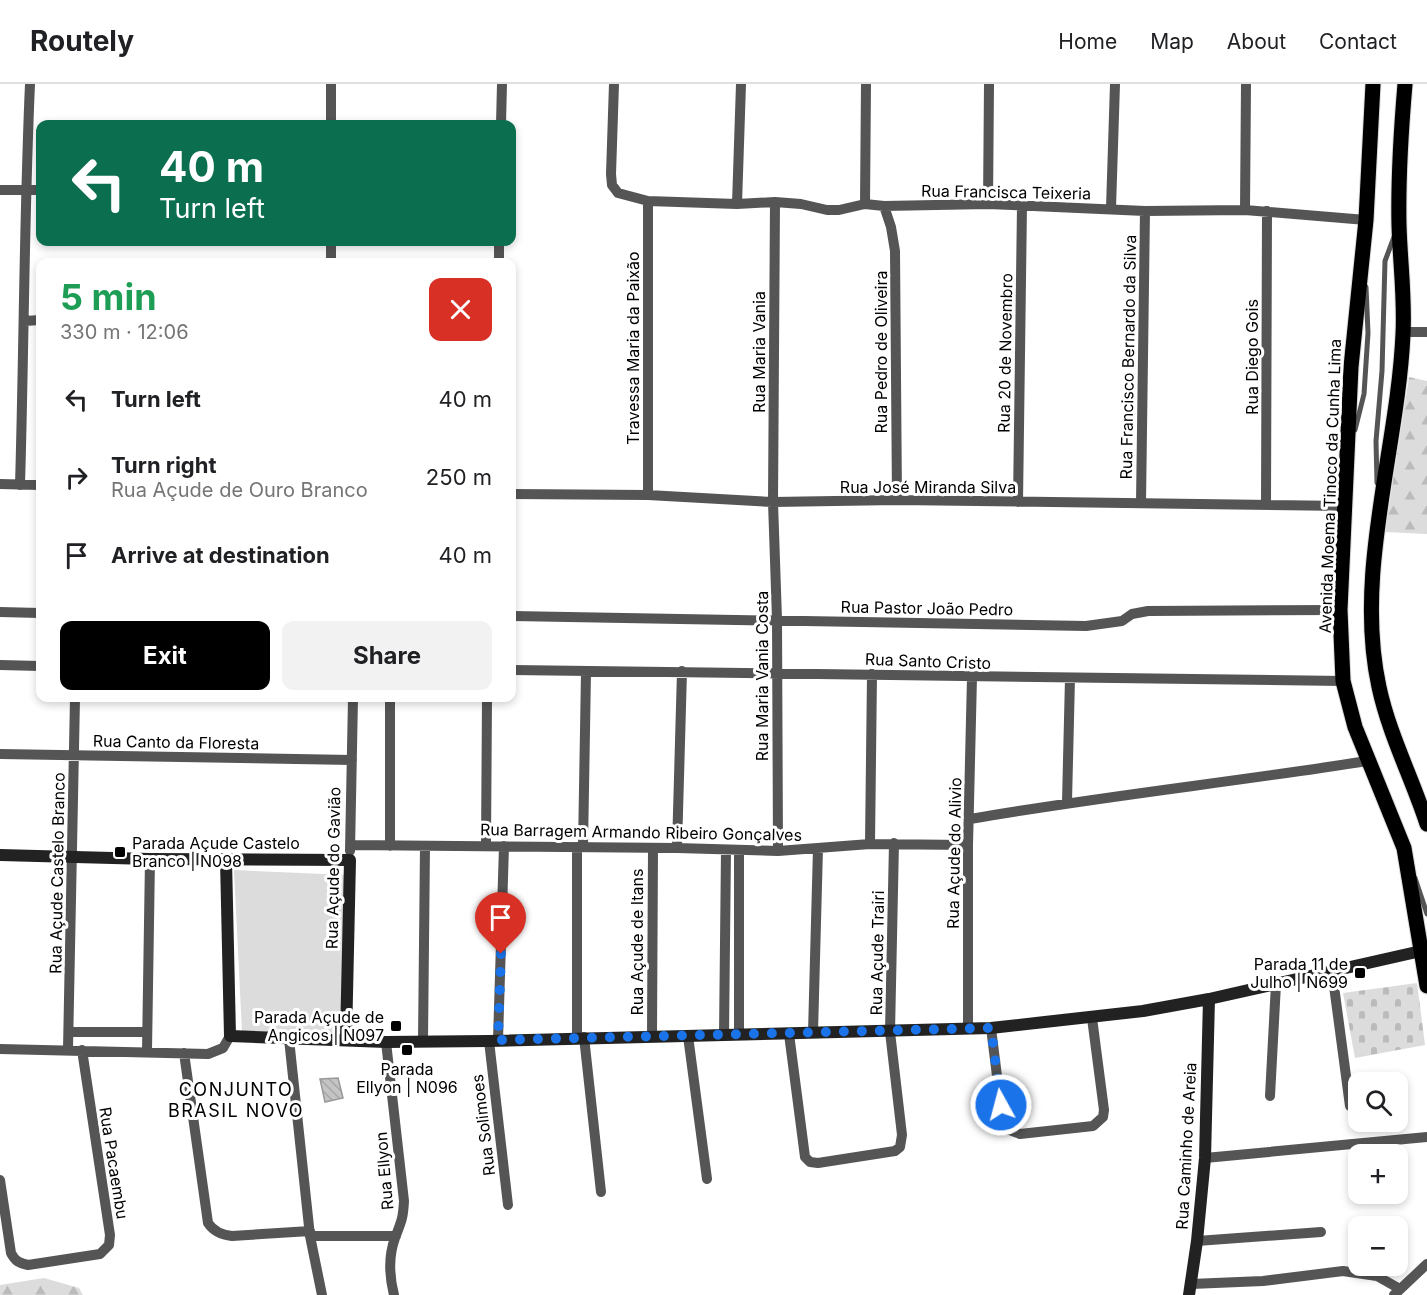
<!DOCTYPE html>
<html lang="en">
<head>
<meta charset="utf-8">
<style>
  :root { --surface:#fff; --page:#f2f2f2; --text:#202124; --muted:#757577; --line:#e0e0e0; --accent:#000 }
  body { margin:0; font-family:Inter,sans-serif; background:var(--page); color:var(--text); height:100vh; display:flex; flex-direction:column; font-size:22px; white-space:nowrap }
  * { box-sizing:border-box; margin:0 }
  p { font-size:20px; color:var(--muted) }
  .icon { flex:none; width:33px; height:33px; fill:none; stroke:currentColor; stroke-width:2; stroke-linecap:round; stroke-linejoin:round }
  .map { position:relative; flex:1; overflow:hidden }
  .details { position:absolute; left:36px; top:174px; width:480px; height:444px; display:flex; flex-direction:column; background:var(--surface); border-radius:12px; box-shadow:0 3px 9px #0003 }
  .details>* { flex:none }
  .top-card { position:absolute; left:36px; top:36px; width:480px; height:126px; border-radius:12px; box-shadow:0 3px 9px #0003; background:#0b6e4f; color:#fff; overflow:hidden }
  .fabs { position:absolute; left:1348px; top:988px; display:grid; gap:12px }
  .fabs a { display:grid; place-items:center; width:60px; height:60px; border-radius:12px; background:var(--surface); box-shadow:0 3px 9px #0003; font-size:30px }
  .pin { position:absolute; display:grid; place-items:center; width:51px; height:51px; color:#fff; margin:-62px -26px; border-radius:50% 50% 50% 0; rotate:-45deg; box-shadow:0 0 6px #0007 }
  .pin .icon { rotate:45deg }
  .me { position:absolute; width:66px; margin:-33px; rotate:353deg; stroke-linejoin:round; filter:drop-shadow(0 0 4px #0008) }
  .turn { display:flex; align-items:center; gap:21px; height:126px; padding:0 24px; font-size:27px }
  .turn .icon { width:78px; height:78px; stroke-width:2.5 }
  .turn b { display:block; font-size:42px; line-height:51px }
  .round { display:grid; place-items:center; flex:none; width:63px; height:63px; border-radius:12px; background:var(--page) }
  .summary { display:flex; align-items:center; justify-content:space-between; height:102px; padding:0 24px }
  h1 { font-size:36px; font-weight:700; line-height:45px; color:#1e9e55 }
  .primary-button { display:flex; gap:12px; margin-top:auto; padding:12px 24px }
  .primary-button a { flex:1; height:69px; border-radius:12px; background:var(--accent); color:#fff; font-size:24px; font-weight:700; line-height:69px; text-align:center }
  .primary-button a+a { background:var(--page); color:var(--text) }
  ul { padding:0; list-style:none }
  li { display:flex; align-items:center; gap:18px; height:78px; padding:0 24px }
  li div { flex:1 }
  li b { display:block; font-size:22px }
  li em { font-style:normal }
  header { display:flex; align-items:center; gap:36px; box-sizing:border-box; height:84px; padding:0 30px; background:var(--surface); border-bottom:2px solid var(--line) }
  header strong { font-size:28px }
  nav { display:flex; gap:33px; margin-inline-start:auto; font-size:21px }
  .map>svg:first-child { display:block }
  .forest { fill:url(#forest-firs) }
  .cemetery { fill:url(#cemetery-stones) }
  .park { fill:#dcdcdc }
  .building { fill:url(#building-back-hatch); stroke:#999; stroke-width:1.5 }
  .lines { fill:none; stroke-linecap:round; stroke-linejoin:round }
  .primary-casing { stroke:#dbdbdb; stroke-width:17 }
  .lane { stroke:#555; stroke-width:5 }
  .street { stroke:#555; stroke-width:10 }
  .secondary { stroke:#222; stroke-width:12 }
  .primary { stroke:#000; stroke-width:15 }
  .route { stroke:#1a73e8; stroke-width:10; stroke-dasharray:0 18 }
  .poi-dot { fill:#000; stroke:#fff; stroke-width:2 }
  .labels { text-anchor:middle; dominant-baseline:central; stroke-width:6; stroke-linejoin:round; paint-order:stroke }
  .street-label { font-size:16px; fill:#000; stroke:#fff }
  .poi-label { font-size:16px; fill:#000; stroke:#fff; text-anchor:end }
  .neighbourhood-label { font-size:18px; letter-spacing:1.5px; fill:#000; stroke:#fff }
</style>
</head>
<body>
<header>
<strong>Routely</strong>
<nav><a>Home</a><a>Map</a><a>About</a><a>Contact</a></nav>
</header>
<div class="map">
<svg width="1427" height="1211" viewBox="0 0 1427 1211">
  <defs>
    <pattern id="forest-firs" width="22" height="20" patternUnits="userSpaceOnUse" patternTransform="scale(1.5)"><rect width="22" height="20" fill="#dcdcdc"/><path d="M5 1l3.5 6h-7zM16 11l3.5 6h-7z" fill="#bbb"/></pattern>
    <pattern id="cemetery-stones" width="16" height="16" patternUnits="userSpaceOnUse" patternTransform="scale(1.5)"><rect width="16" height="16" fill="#dcdcdc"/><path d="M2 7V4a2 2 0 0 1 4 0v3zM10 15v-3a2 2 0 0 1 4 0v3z" fill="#bbb"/></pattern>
    <pattern id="building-back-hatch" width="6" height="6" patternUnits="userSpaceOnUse" patternTransform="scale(1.5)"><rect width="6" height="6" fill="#c4c4c4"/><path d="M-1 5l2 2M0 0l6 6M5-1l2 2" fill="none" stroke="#a7a7a7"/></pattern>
  </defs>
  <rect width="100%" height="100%" fill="#fff"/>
  <path class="forest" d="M 1409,293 L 1427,297 L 1427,450 L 1385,448 Z
    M 44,1194 L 79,1204 L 83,1211 L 0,1211 L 0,1201 Z"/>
  <path class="cemetery" d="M 1417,899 L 1425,961 L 1355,974 L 1343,909 Z"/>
  <path class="park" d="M 234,786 L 347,791 L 345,950 L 242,948 Z"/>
  <path class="building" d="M 338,994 L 343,1014 L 325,1018 L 320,995 Z"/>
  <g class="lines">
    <g class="primary-casing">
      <path id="primary" d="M 1373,0 L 1366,136 L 1351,283 L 1340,526 L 1343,597 L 1355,643 L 1404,764 L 1427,902
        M 1405,0 C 1401,47 1398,94 1399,141 C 1400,177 1405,214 1403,250 C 1398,364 1354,489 1379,603 C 1389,650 1412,694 1427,740"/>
    </g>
    <path class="lane" d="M 1355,346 L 1364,310 L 1368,249 L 1366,203
      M 1377,399 L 1376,357 L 1382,287 L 1385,177 L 1394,153
      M 1415,794 L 1427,830"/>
    <path class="street" d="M 614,0 L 611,90 L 612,101 L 618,109 L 648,117 L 737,120 L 775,118 L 801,120 L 827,126 L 839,126 L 865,120 L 884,122 L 988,120 L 1145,127 L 1245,126 L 1366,136
      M 331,40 L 331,0
      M 501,40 L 502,0
      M 0,106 L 40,106
      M 648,117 L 648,411
      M 775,118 L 773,418 L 777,535 L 778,767
      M 737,120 L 741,0
      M 865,120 L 866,0
      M 988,120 L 989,0
      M 884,122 L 891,143 L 895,167 L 897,416
      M 1111,124 L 1115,0
      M 1245,126 L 1246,0
      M 331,158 L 331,178
      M 499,178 L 499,158
      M 25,237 L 40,236
      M 1403,248 L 1427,248
      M 0,400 L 40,401
      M 20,401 C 24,267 24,134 30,0
      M 512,410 L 648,411 L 773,418 L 897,416 L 1345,422
      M 1018,418 L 1022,121
      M 1141,419 L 1145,127
      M 1266,420 L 1267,127
      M 0,528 L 40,529
      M 512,532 L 1086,542 L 1122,537 L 1132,530 L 1148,527 L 1340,526
      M 0,581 L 40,582
      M 512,586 L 1343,597
      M 0,670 L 352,676
      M 1067,718 L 1070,594
      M 970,735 C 1102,712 1235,698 1367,677
      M 870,760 L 872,590
      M 350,761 L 677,764 L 778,767 L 870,760 L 968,761
      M 486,761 L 487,614
      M 390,762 L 390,614
      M 577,763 L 577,953
      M 583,763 L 586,588
      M 677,764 L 682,587
      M 739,766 L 739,951
      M 350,767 L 353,614
      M 1332,887 L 1350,1022
      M 991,944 L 1003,1040 L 1007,1045 L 1020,1050 L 1093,1042 L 1103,1033 L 1104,1026 L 1092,934
      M 968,945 L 968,761 L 972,593
      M 69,948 L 146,948
      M 813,949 L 818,764
      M 789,950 L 805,1073 L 810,1078 L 818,1079 L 895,1067 L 900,1063 L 902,1051 L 890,948 L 894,759
      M 652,951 L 653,764
      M 688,952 L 707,1095
      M 724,952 L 726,766
      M 584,953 L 601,1108
      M 289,955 L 310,1152 L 322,1211
      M 498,956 L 504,762
      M 423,957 L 425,762
      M 489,957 L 508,1121
      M 386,958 L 404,1117 C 403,1136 401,1138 395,1154 C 388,1173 389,1191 394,1211
      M 0,965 L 208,970 L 223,964 L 230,952
      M 68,965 L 75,614
      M 147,967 L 150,775
      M 184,969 L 208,1139 C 214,1148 222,1151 232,1152 L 310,1147
      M 1270,1012 L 1276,900
      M 1205,1074 L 1427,1053
      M 0,1096 L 11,1169 C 15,1177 19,1179 28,1181 L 100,1170 L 109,1161 L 110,1151 L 82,966
      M 310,1152 L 396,1152
      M 1197,1157 L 1321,1148
      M 1191,1200 L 1263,1197 L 1343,1187 L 1377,1192 L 1400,1205
      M 1394,1211 L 1427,1180"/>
    <path class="secondary" d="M 0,771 L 150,775 L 350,776 L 346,955
      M 226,776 L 230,952 L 386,958 L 489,957 L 991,944 L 1143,927 L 1209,915 L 1421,867
      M 1189,1211 L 1197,1157 L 1205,1074 L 1209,915"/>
    <use href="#primary" class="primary"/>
  </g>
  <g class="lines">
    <path class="route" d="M 501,870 L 498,956 L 991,944 L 1001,1021"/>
  </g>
  <g class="poi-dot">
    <rect x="114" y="762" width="12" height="12" rx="3"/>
    <rect x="1354" y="883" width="12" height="12" rx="3"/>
    <rect x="390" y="936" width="12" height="12" rx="3"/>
    <rect x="401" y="960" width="12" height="12" rx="3"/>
  </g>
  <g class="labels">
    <g class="street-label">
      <text transform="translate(1006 108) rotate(1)">Rua Francisca Teixeria</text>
      <text transform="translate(633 264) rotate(-90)">Travessa Maria da Paixão</text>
      <text transform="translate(759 268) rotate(-90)">Rua Maria Vania</text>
      <text transform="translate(881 268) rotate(-90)">Rua Pedro de Oliveira</text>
      <text transform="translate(1005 269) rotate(-89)">Rua 20 de Novembro</text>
      <text transform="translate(1128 273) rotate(-89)">Rua Francisco Bernardo da Silva</text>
      <text transform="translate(1252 273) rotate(-90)">Rua Diego Gois</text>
      <text transform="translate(1330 402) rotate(-88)">Avenida Moema Tinoco da Cunha Lima</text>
      <text x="928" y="403">Rua José Miranda Silva</text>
      <text transform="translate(927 524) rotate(1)">Rua Pastor João Pedro</text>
      <text transform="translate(928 577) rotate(2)">Rua Santo Cristo</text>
      <text transform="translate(762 592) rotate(-90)">Rua Maria Vania Costa</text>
      <text transform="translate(176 658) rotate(1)">Rua Canto da Floresta</text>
      <text transform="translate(641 748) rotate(1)">Rua Barragem Armando Ribeiro Gonçalves</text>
      <text transform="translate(954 769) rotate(-89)">Rua Açude do Alivio</text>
      <text transform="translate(333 784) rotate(-89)">Rua Açude do Gavião</text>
      <text transform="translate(57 789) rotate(-89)">Rua Açude Castelo Branco</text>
      <text transform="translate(637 858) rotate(-90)">Rua Açude de Itans</text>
      <text transform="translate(877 869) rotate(-89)">Rua Açude Trairi</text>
      <text transform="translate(483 1041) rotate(-97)">Rua Solimoes</text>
      <text transform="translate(1186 1062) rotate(-87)">Rua Caminho de Areia</text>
      <text transform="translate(114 1079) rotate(81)">Rua Pacaembu</text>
      <text transform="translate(384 1087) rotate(-95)">Rua Ellyon</text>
    </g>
    <g class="poi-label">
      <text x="132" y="759" text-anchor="start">Parada Açude Castelo<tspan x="132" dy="18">Branco | N098</tspan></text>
      <text x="1348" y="880">Parada 11 de<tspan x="1348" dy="18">Julho | N699</tspan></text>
      <text x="384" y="933">Parada Açude de<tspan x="384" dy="18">Angicos | N097</tspan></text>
      <text x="407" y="985" text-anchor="middle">Parada<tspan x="407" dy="18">Ellyon | N096</tspan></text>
    </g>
    <g class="neighbourhood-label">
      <text x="236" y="1005">CONJUNTO<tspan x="236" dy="21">BRASIL NOVO</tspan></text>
    </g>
  </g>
</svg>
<div class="fabs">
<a><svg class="icon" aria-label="search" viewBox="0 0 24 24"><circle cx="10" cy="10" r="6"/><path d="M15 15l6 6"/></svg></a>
<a>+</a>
<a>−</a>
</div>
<div class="pin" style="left:501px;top:870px;background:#d93025"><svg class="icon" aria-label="arrive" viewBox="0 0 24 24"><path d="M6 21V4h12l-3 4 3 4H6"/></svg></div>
<svg class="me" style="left:1001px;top:1021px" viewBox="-20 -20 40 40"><circle r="17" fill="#1a73e8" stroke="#fff" stroke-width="3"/><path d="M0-11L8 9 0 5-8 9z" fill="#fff"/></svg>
<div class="top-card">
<div class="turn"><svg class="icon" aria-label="left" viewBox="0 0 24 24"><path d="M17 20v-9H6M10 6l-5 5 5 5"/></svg><div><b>40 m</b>Turn left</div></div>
</div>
<section class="details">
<div class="summary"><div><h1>5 min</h1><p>330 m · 12:06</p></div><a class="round" style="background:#d93025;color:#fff"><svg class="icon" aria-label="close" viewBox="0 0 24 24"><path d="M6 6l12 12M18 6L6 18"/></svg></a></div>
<ul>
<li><svg class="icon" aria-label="left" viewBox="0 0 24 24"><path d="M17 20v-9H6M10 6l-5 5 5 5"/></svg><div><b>Turn left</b></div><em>40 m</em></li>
<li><svg class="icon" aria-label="right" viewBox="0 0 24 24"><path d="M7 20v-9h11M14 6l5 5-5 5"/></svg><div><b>Turn right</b><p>Rua Açude de Ouro Branco</p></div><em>250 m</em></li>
<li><svg class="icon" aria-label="arrive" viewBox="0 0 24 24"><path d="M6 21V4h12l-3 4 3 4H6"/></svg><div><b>Arrive at destination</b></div><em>40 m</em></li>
</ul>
<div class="primary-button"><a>Exit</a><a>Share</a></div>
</section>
</div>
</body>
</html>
